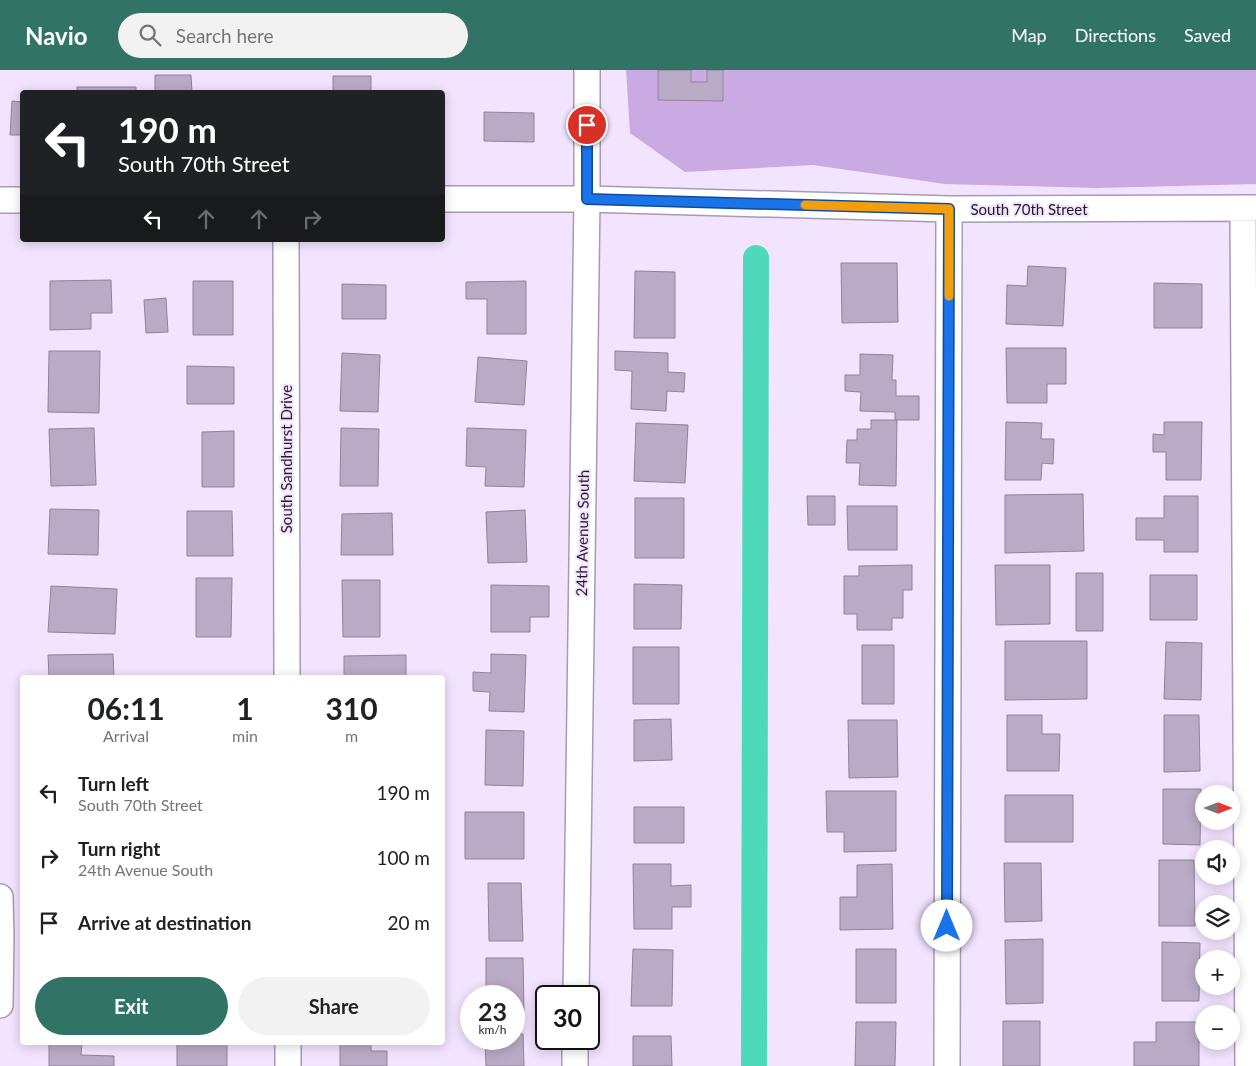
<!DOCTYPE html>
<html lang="en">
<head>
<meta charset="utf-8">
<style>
  :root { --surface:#fff; --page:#f2f2f2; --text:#202124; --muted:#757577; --accent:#317364 }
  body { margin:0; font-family:Lato,sans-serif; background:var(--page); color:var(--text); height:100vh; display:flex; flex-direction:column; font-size:19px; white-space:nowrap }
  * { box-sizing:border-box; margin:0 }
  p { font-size:16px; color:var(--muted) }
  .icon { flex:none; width:28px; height:28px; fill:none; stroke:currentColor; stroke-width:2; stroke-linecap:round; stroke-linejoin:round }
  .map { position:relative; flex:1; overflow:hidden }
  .details { position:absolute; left:20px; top:605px; width:425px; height:370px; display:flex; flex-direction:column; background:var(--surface); border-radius:5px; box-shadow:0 2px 12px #0003 }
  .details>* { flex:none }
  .guide { position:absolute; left:20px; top:20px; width:425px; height:152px; border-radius:5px; box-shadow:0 2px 12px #0003; background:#202124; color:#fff; overflow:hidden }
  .needle { width:32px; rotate:90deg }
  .controls { position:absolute; left:1195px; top:715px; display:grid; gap:10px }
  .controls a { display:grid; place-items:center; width:45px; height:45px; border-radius:50%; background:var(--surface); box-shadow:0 2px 12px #0003; font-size:25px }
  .speed { position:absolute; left:460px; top:915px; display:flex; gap:10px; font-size:25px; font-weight:700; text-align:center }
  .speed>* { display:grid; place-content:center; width:65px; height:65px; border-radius:50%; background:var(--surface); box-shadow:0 2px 12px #0003; line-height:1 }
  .speed small { font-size:12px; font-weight:400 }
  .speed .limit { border:2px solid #111; border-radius:8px; background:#fff; color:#111 }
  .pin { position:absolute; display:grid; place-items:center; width:42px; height:42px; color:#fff; margin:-21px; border:2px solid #fff; border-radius:50%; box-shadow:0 1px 5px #0007 }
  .me { position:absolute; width:55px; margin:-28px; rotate:0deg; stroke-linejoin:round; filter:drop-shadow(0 0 4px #0008) }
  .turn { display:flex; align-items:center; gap:18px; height:105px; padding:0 15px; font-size:22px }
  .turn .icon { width:65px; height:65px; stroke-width:2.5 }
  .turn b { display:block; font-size:35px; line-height:42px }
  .lanes { display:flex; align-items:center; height:48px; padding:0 15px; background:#0003; justify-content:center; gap:25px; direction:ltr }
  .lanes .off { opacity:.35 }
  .eta { display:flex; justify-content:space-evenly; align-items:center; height:85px; text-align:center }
  .eta b { font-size:30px; font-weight:700; line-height:35px }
  .button { display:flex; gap:10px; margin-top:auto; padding:10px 15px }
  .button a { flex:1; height:58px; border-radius:30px; background:var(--accent); color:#fff; font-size:20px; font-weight:700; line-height:58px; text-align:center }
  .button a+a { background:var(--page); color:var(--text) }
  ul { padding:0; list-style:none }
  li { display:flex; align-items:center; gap:15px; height:65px; padding:0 15px }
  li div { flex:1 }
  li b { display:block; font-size:19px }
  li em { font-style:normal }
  header { display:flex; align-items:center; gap:30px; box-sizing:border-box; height:70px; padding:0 25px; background:var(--accent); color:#fff }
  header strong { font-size:24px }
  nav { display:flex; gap:28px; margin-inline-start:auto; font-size:18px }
  .search { width:350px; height:45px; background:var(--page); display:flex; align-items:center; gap:12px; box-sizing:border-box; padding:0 18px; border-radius:28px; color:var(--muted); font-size:19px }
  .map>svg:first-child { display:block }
  .green { fill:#c9aae3 }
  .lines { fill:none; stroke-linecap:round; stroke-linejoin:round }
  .canal { stroke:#4dd9ba; stroke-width:26 }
  .building { fill:#b9abc6; stroke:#90839c }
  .minor-casing { stroke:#a89ab4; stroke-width:28 }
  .minor { stroke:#fff; stroke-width:25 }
  .route-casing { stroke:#114b97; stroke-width:12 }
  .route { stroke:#1a73e8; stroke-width:9 }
  .slow { stroke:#f59e0b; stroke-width:9 }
  .labels { text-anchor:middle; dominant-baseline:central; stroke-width:4; stroke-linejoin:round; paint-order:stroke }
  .street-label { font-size:15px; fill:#211c26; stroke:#f2e3ff }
</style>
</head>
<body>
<header>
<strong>Navio</strong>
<div class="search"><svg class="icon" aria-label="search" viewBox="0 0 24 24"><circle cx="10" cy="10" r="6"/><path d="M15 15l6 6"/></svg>Search here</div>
<nav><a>Map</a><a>Directions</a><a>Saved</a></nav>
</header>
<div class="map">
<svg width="1256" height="996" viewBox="0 0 1256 996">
  <rect width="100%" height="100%" fill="#f2e3ff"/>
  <path class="green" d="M 626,0 L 1256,0 L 1256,114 L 1097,118 L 945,114 L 813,95 L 685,102 L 630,63 Z"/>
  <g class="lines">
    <path class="canal" d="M 754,996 L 756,188"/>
  </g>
  <path class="building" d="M 658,0 L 691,0 L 691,12 L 707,12 L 707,0 L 723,0 L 723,31 L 658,30 Z
    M 155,5 L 191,5 L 192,22 L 155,22 Z
    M 333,6 L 371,6 L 371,22 L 333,22 Z
    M 77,17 L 136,17 L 136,22 L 77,22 Z
    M 12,31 L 22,32 L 22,65 L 10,65 Z
    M 484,42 L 534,43 L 534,72 L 484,71 Z
    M 841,193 L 897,193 L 898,252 L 842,253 Z
    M 1028,196 L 1066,198 L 1063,256 L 1006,254 L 1007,215 L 1027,216 Z
    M 635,201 L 675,202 L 675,268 L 634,268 Z
    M 111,210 L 112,243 L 91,243 L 91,259 L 50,260 L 50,211 Z
    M 193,211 L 233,211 L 233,265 L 193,265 Z
    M 526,211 L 526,264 L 487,264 L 487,229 L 466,229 L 466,212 Z
    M 1154,213 L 1202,214 L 1202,258 L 1154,258 Z
    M 342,214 L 386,215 L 386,249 L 342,249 Z
    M 166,228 L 168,262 L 146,263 L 144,230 Z
    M 1006,278 L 1066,278 L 1066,314 L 1047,314 L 1047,333 L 1007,333 Z
    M 49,281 L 100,281 L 99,343 L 48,342 Z
    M 615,281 L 668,283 L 668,302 L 685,303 L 684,322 L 667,321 L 666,341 L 631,339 L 632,301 L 615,300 Z
    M 342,283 L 380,285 L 378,342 L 340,341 Z
    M 860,284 L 893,285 L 892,310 L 896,310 L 896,326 L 919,326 L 919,350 L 895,350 L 895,342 L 860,341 L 861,322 L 845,321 L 845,305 L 860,305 Z
    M 478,287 L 527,291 L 524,335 L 475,332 Z
    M 187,296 L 234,297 L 234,334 L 187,334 Z
    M 871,350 L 897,350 L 896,416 L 859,415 L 860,393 L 846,393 L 847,370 L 857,370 L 857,359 L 871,359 Z
    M 1006,352 L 1042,353 L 1041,369 L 1054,369 L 1053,394 L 1042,393 L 1041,410 L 1005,410 Z
    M 1164,352 L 1202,352 L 1201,410 L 1166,410 L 1166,382 L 1153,382 L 1153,364 L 1164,365 Z
    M 636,353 L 688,355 L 685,413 L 634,411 Z
    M 94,358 L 96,415 L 51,416 L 49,359 Z
    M 341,358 L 379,359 L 378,416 L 340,416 Z
    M 467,358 L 526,360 L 524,417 L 485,416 L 486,397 L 466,396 Z
    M 234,361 L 234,417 L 202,417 L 202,362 Z
    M 1083,424 L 1084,481 L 1005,483 L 1005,425 Z
    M 807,426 L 835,426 L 835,455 L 808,455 Z
    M 1164,426 L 1198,426 L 1198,482 L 1164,482 L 1164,470 L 1136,470 L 1136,448 L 1164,448 Z
    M 635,428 L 684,428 L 684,488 L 635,488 Z
    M 847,436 L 897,436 L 897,480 L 848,480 Z
    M 50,439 L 99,440 L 98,485 L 48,484 Z
    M 525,440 L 527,492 L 488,493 L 486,442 Z
    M 187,441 L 232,441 L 233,486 L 187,486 Z
    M 392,443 L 393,485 L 341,485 L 342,444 Z
    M 912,495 L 912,520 L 903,520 L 903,548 L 892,548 L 892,560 L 857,560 L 857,544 L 844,544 L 844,506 L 859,506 L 859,496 Z
    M 995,495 L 1050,495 L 1050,554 L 996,555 Z
    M 1076,503 L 1103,503 L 1103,561 L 1076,561 Z
    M 1150,505 L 1197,505 L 1197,550 L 1150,550 Z
    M 196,508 L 232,508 L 231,567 L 196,567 Z
    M 342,510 L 380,510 L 380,567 L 343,567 Z
    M 634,514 L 682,515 L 681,559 L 634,559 Z
    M 491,515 L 549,516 L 549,547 L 530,547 L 530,562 L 491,562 Z
    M 51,516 L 117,519 L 115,564 L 48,562 Z
    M 1005,571 L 1087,571 L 1087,629 L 1005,630 Z
    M 1166,572 L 1202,573 L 1201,630 L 1164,629 Z
    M 862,575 L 894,575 L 894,634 L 862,634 Z
    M 633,577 L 679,577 L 679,634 L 633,634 Z
    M 113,584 L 114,608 L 49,608 L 48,585 Z
    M 491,584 L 526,585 L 524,642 L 489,641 L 490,622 L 473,621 L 473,602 L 491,603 Z
    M 406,585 L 406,608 L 344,608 L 344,586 Z
    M 1007,645 L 1042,645 L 1042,664 L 1060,664 L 1059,701 L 1007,701 Z
    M 1164,645 L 1199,645 L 1200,701 L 1164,702 Z
    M 671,649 L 672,690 L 634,691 L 634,650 Z
    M 848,650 L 897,650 L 898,707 L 849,708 Z
    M 486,660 L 524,661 L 523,716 L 485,715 Z
    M 1163,719 L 1201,719 L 1200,775 L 1163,774 Z
    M 826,721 L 896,721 L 896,781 L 844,782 L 844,762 L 827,762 Z
    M 1005,725 L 1073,725 L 1073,772 L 1005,772 Z
    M 634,737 L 684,737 L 684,773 L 634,773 Z
    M 465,742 L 524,742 L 524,789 L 465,789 Z
    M 1159,790 L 1194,790 L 1195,856 L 1159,856 Z
    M 1004,793 L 1041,793 L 1042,851 L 1005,852 Z
    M 633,794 L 671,794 L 671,816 L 691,815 L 691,837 L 672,837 L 672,859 L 634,859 Z
    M 892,794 L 893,859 L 840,860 L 840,827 L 857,827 L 857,795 Z
    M 488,813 L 521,813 L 523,871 L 489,871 Z
    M 1043,869 L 1043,933 L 1006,934 L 1005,870 Z
    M 1162,872 L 1200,873 L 1199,931 L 1162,931 Z
    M 633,879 L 673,880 L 672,936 L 631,936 Z
    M 856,879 L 896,879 L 896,933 L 856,933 Z
    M 486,888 L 523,888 L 524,942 L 514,942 L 514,926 L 486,926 Z
    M 1003,951 L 1040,951 L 1040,996 L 1003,996 Z
    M 856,952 L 896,952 L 895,996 L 855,996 Z
    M 1156,952 L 1199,952 L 1199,996 L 1134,996 L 1134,972 L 1156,972 Z
    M 514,964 L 523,964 L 524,996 L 486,996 L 485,969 L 514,969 Z
    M 633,966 L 671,966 L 672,996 L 633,996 Z
    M 49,972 L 82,972 L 81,985 L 114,986 L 114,996 L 49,996 Z
    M 177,972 L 227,972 L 227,996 L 177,996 Z
    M 340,972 L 371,972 L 371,981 L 387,981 L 387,996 L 340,996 Z"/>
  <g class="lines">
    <g class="minor-casing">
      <path id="minor" d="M 442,129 L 587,129 L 949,139 L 1256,138
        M 0,130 L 22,130
        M 1243,138 L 1248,996
        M 286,170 L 287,608
        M 0,827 L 1,865 L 0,935
        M 576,926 L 587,129 L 587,0
        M 288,972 L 288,996
        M 575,996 L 575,969
        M 947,996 L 949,139"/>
    </g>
    <use href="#minor" class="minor"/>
  </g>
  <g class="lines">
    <g class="route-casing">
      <path id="route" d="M 587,55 L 587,129 L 949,139 L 947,856"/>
    </g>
    <use href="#route" class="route"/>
    <path class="slow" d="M 805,135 L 949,139 L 949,226"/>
  </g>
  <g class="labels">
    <g class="street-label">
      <text x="1029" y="139">South 70th Street</text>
      <text transform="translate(286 389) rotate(-90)">South Sandhurst Drive</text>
      <text transform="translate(582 463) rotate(-89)">24th Avenue South</text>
    </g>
  </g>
</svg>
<div class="controls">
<a><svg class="needle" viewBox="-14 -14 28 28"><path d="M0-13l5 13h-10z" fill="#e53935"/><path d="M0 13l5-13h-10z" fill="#757577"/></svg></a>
<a><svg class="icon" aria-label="sound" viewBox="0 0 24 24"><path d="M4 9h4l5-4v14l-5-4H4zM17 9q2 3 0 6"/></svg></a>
<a><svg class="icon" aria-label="layers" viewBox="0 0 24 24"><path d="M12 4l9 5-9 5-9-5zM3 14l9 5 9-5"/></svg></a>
<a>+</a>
<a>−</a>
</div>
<div class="speed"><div>23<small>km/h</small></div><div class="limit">30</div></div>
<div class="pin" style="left:587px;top:55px;background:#d93025"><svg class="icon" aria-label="arrive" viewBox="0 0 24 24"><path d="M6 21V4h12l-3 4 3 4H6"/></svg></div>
<svg class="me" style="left:947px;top:856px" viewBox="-20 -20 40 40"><circle r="19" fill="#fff"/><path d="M0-13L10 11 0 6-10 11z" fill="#1a73e8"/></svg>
<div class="guide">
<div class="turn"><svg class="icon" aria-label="left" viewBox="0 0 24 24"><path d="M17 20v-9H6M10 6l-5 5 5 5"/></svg><div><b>190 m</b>South 70th Street</div></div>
<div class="lanes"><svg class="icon" aria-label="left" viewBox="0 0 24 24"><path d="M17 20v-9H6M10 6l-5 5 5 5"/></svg><svg class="icon off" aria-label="ahead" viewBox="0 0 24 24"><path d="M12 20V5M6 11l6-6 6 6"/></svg><svg class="icon off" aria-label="ahead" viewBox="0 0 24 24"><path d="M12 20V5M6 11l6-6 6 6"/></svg><svg class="icon off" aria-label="right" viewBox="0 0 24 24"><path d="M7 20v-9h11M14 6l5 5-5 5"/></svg></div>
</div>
<section class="details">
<div class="eta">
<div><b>06:11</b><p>Arrival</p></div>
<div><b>1</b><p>min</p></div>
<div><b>310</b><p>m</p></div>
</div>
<ul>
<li><svg class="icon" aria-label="left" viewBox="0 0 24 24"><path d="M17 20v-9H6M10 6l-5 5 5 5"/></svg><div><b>Turn left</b><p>South 70th Street</p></div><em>190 m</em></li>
<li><svg class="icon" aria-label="right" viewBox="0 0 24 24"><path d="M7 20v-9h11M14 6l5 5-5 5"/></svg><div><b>Turn right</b><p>24th Avenue South</p></div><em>100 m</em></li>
<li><svg class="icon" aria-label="arrive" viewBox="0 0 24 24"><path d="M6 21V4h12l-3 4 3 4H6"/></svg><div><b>Arrive at destination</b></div><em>20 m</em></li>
</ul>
<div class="button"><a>Exit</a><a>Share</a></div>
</section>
</div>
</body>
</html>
